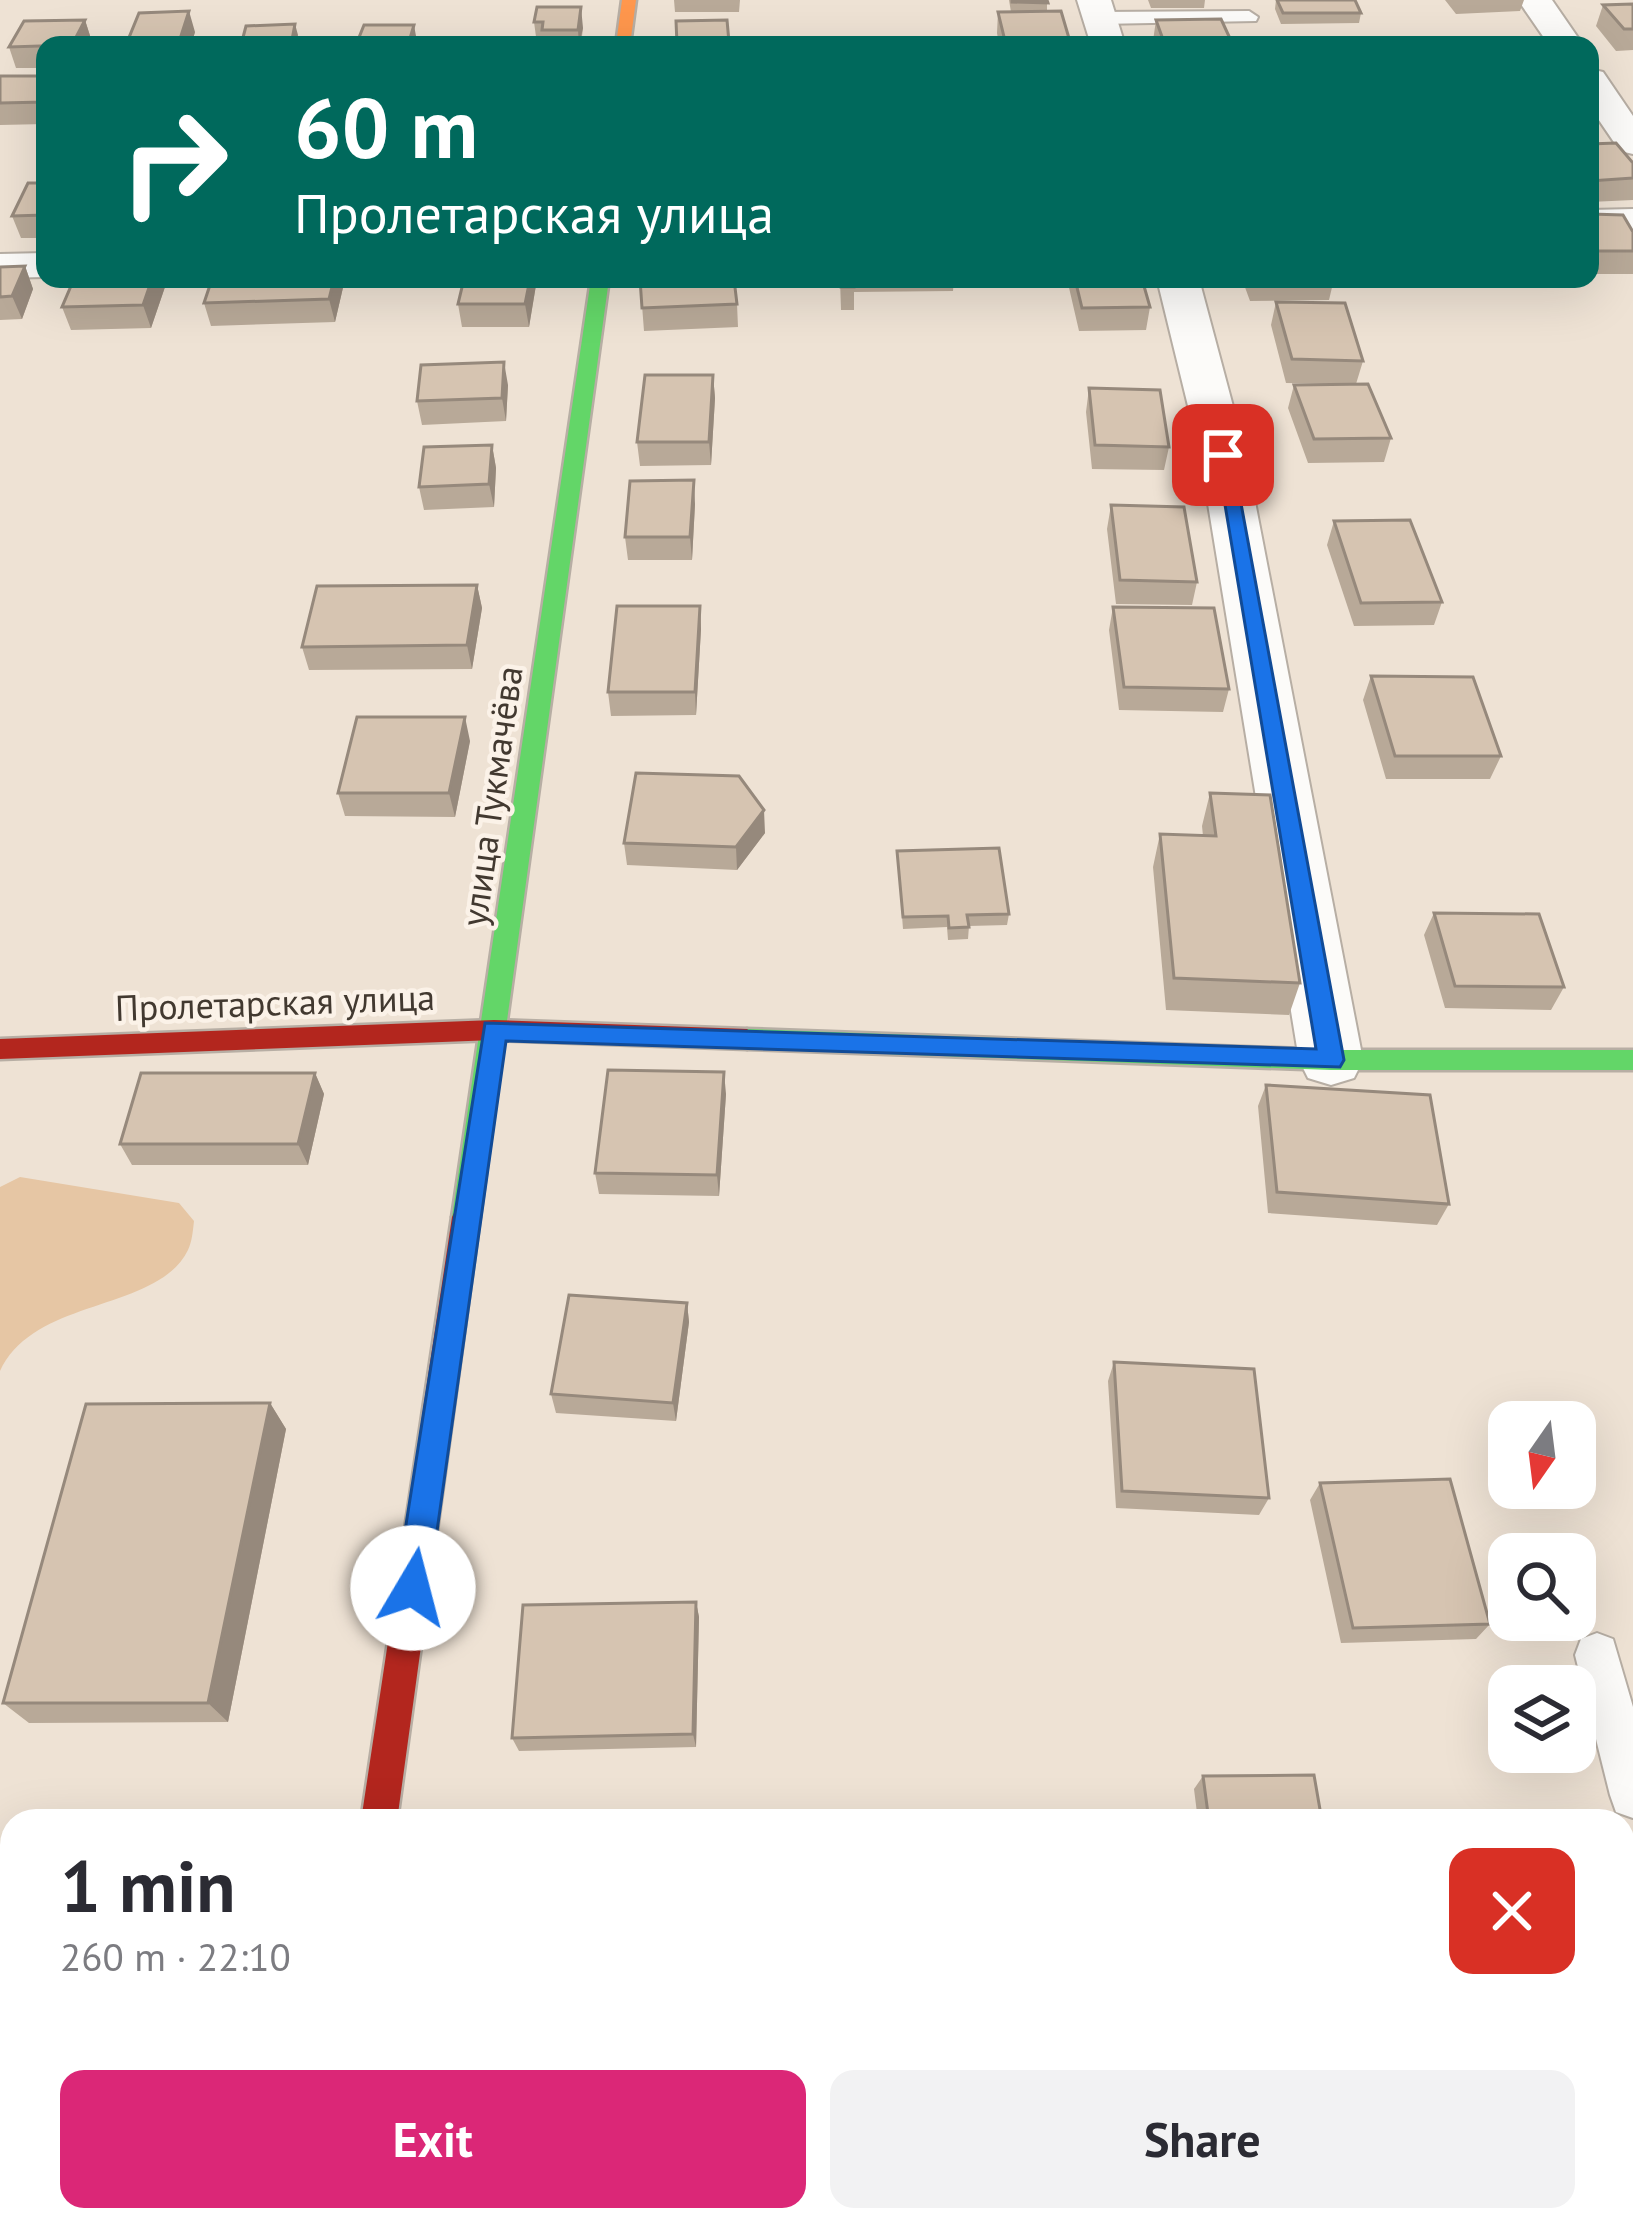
<!DOCTYPE html>
<html lang="en">
<head>
<meta charset="utf-8">
<style>
  :root { --surface:#fff; --page:#f2f2f3; --text:#2b2b33; --muted:#7c7c81; --accent:#db2777 }
  body { margin:0; font-family:"PT Sans",sans-serif; background:var(--page); color:var(--text); height:100vh; display:flex; flex-direction:column; font-size:45px; white-space:nowrap }
  * { box-sizing:border-box; margin:0 }
  p { font-size:39px; color:var(--muted) }
  .icon { flex:none; width:66px; height:66px; fill:none; stroke:currentColor; stroke-width:2; stroke-linecap:round; stroke-linejoin:round }
  .map { position:relative; flex:1; overflow:hidden }
  .drawer { position:absolute; left:0px; top:1809px; width:1635px; height:423px; display:flex; flex-direction:column; background:var(--surface); border-radius:36px 36px 0 0; box-shadow:0 12px 48px #0002 }
  .drawer>* { flex:none }
  .banner { position:absolute; left:36px; top:36px; width:1563px; height:252px; border-radius:24px; box-shadow:0 12px 48px #0002; background:#00695c; color:#fff; overflow:hidden }
  .needle { width:78px; rotate:194deg }
  .buttons { position:absolute; left:1488px; top:1401px; display:grid; gap:24px }
  .buttons a { display:grid; place-items:center; width:108px; height:108px; border-radius:24px; background:var(--surface); box-shadow:0 12px 48px #0002; font-size:60px }
  .pin { position:absolute; display:grid; place-items:center; width:102px; height:102px; color:#fff; margin:-51px; border-radius:24px; box-shadow:0 6px 18px #0006 }
  .me { position:absolute; width:132px; margin:-66px; rotate:8deg; stroke-linejoin:round; filter:drop-shadow(0 0 9px #0008) }
  .turn { display:flex; align-items:center; gap:42px; height:252px; padding:0 60px; font-size:54px }
  .turn .icon { width:156px; height:156px; stroke-width:2.5 }
  .turn b { display:block; font-size:84px; line-height:102px }
  .round { display:grid; place-items:center; flex:none; width:126px; height:126px; border-radius:24px; background:var(--page) }
  .head { display:flex; align-items:center; justify-content:space-between; height:204px; padding:0 60px }
  h1 { font-size:72px; font-weight:700; line-height:90px }
  .action { display:flex; gap:24px; margin-top:auto; padding:24px 60px }
  .action a { flex:1; height:138px; border-radius:24px; background:var(--accent); color:#fff; font-size:48px; font-weight:700; line-height:138px; text-align:center }
  .action a+a { background:var(--page); color:var(--text) }
  .map>svg:first-child { display:block }
  .green { fill:#e6c6a4 }
  .lines { fill:none; stroke-linecap:round; stroke-linejoin:round }
  .lane-casing { stroke:#b7aea4; stroke-width:4 }
  .street-casing { stroke:#b7aea4; stroke-width:4 }
  .fast-casing { stroke:#b7aea4; stroke-width:5 }
  .slow-casing { stroke:#b7aea4; stroke-width:5 }
  .jam-casing { stroke:#b7aea4; stroke-width:5 }
  .lane { fill:#fcfbf9; fill-rule:evenodd }
  .street { fill:#fcfbf9; fill-rule:evenodd }
  .fast { fill:#63d668; fill-rule:evenodd }
  .slow { fill:#ff974d; fill-rule:evenodd }
  .jam { fill:#b3261e; fill-rule:evenodd }
  .wall { fill:#b8a998 }
  .shaded-wall { fill:#96897c }
  .building { fill:#d6c4b1; stroke:#96897c; stroke-width:3 }
  .route { fill:#1a73e8; stroke:#114b97; stroke-width:3 }
  .labels { text-anchor:middle; dominant-baseline:central; stroke-width:9; stroke-linejoin:round; paint-order:stroke }
  .street-label { font-size:36px; fill:#423930; stroke:#fbf2e8 }
</style>
</head>
<body>
<div class="map">
<svg width="1633" height="2231" viewBox="0 0 1633 2231">
  <rect width="100%" height="100%" fill="#eee2d4"/>
  <path class="green" d="M 20,1177 L 179,1203 L 194,1221 C 193,1230 192,1242 188,1250 C 158,1312 34,1297 0,1371 L 0,1187 Z"/>
  <g class="lines">
    <g class="lane-casing">
      <path id="lane" d="M 1249,11 L 1258,17 L 1256,21 L 1100,24 L 1091,18 L 1100,12 Z
        M 1597,1633 L 1613,1639 L 1633,1707 L 1633,1818 L 1616,1812 L 1610,1795 L 1575,1655 L 1581,1639 Z
        M 1633,2029 L 1633,2087 L 1623,2092 L 1623,2033 Z
        M 1356,2220 L 1430,2220 L 1425,2231 L 1351,2231 Z"/>
    </g>
    <g class="street-casing">
      <path id="street" d="M 1077,0 L 1111,0 L 1125,45 L 1091,45 Z
        M 1518,0 L 1552,0 L 1583,45 L 1549,45 Z
        M 1590,69 L 1603,72 L 1633,116 L 1633,154 L 1620,151 L 1590,107 Z
        M 1633,209 L 1633,233 L 1590,234 L 1590,210 Z
        M 45,253 L 45,277 L 0,278 L 0,254 Z
        M 1157,279 L 1199,279 L 1246,455 L 1363,1060 L 1354,1078 L 1331,1085 L 1308,1078 L 1299,1060 L 1200,455 Z"/>
    </g>
    <g class="fast-casing">
      <path id="fast" d="M 591,279 L 609,279 L 480,1217 L 476,1225 L 466,1229 L 456,1225 L 452,1217 Z
        M 747,1029 L 1331,1050 L 1633,1050 L 1633,1070 L 1331,1070 L 747,1049 L 734,1039 Z"/>
    </g>
    <g class="slow-casing">
      <path id="slow" d="M 622,0 L 636,0 L 630,45 L 616,45 Z
        M 300,2220 L 340,2220 L 339,2231 L 299,2231 Z"/>
    </g>
    <g class="jam-casing">
      <path id="jam" d="M 494,1020 L 747,1029 L 760,1039 L 747,1049 L 494,1040 L 0,1059 L 0,1039 Z
        M 466,1205 L 476,1209 L 480,1217 L 397,1821 L 361,1821 L 452,1217 L 456,1209 Z"/>
    </g>
    <use href="#lane" class="lane"/>
    <use href="#street" class="street"/>
    <use href="#fast" class="fast"/>
    <use href="#slow" class="slow"/>
    <use href="#jam" class="jam"/>
  </g>
  <path class="wall" d="M 674,0 L 740,0 L 739,12 L 675,12 Z
    M 1009,0 L 1047,0 L 1047,11 L 1071,45 L 999,45 L 997,33 L 998,12 L 1011,12 Z
    M 1148,0 L 1205,0 L 1204,8 L 1151,8 Z
    M 1276,0 L 1355,0 L 1361,13 L 1359,23 L 1281,24 L 1275,9 Z
    M 1445,0 L 1524,0 L 1520,11 L 1456,14 Z
    M 1633,4 L 1633,50 L 1616,51 L 1596,26 L 1603,5 Z
    M 537,7 L 583,28 L 581,45 L 537,44 L 534,22 Z
    M 85,20 L 92,42 L 45,45 L 45,68 L 16,68 L 9,47 Z
    M 727,20 L 729,45 L 677,45 L 676,21 Z
    M 1156,20 L 1233,45 L 1154,45 L 1153,41 Z
    M 195,32 L 191,45 L 129,45 L 128,40 Z
    M 0,76 L 45,76 L 45,124 L 0,125 Z
    M 1590,144 L 1633,163 L 1633,200 L 1590,202 Z
    M 45,183 L 45,238 L 21,238 L 12,216 Z
    M 1590,214 L 1633,232 L 1633,274 L 1590,274 Z
    M 25,266 L 33,289 L 22,319 L 0,320 L 0,267 Z
    M 74,279 L 165,279 L 166,284 L 151,328 L 71,330 L 62,307 Z
    M 345,279 L 335,322 L 211,326 L 204,303 Z
    M 464,279 L 537,279 L 529,327 L 462,327 L 458,304 Z
    M 640,279 L 737,304 L 738,327 L 644,331 Z
    M 840,279 L 954,279 L 953,291 L 854,292 L 854,310 L 841,310 Z
    M 1067,279 L 1142,279 L 1150,307 L 1146,330 L 1079,331 Z
    M 1242,279 L 1334,279 L 1329,300 L 1250,301 Z
    M 1276,302 L 1363,361 L 1356,384 L 1286,383 L 1271,325 Z
    M 713,375 L 715,398 L 711,465 L 640,466 L 637,442 Z
    M 508,385 L 506,421 L 422,425 L 417,401 Z
    M 1294,385 L 1391,438 L 1384,462 L 1308,463 L 1288,408 Z
    M 1089,388 L 1169,447 L 1164,470 L 1092,469 L 1086,412 Z
    M 492,445 L 496,468 L 494,507 L 424,510 L 419,487 Z
    M 695,504 L 692,560 L 628,560 L 625,537 Z
    M 1111,505 L 1197,582 L 1192,605 L 1116,604 L 1107,529 Z
    M 1334,521 L 1442,602 L 1434,625 L 1354,626 L 1327,545 Z
    M 477,585 L 482,608 L 472,669 L 309,670 L 302,647 Z
    M 700,606 L 701,629 L 696,715 L 611,716 L 608,692 Z
    M 1113,607 L 1229,689 L 1223,712 L 1119,710 L 1109,630 Z
    M 1371,676 L 1501,756 L 1490,779 L 1386,779 L 1363,700 Z
    M 470,741 L 455,817 L 345,816 L 338,793 Z
    M 1210,793 L 1300,983 L 1289,1015 L 1166,1010 L 1153,867 L 1160,834 L 1203,836 L 1202,826 Z
    M 765,833 L 737,870 L 627,865 L 624,843 Z
    M 897,851 L 1009,914 L 1007,925 L 969,926 L 968,939 L 948,940 L 947,927 L 903,929 Z
    M 1434,913 L 1564,987 L 1551,1010 L 1445,1008 L 1424,935 Z
    M 315,1073 L 324,1094 L 308,1165 L 132,1165 L 120,1144 Z
    M 1266,1085 L 1449,1204 L 1437,1225 L 1268,1213 L 1258,1106 Z
    M 726,1094 L 719,1196 L 599,1194 L 595,1173 Z
    M 687,1303 L 689,1322 L 676,1421 L 556,1413 L 551,1394 Z
    M 1114,1362 L 1269,1498 L 1259,1515 L 1116,1508 L 1108,1381 Z
    M 270,1403 L 286,1429 L 228,1722 L 29,1723 L 3,1703 Z
    M 1320,1483 L 1490,1624 L 1476,1639 L 1341,1643 L 1310,1500 Z
    M 696,1602 L 699,1617 L 696,1747 L 519,1751 L 512,1738 Z
    M 1203,1776 L 1322,1821 L 1198,1821 L 1194,1789 Z"/>
  <path class="shaded-wall" d="M 581,7 L 583,28 L 579,45 L 578,30 Z
    M 189,11 L 195,32 L 191,45 L 182,45 L 180,39 Z
    M 85,20 L 92,42 L 90,45 L 72,45 Z
    M 295,24 L 298,35 L 296,45 L 291,45 Z
    M 414,25 L 416,36 L 413,45 L 408,45 Z
    M 25,266 L 33,289 L 22,319 L 12,296 Z
    M 152,279 L 165,279 L 166,284 L 151,328 L 143,305 Z
    M 334,279 L 345,279 L 335,322 L 329,299 Z
    M 530,279 L 537,279 L 529,327 L 525,304 Z
    M 504,362 L 508,385 L 506,421 L 502,398 Z
    M 713,375 L 715,398 L 711,465 L 709,442 Z
    M 492,445 L 496,468 L 494,507 L 489,484 Z
    M 694,480 L 695,504 L 692,560 L 690,537 Z
    M 477,585 L 482,608 L 472,669 L 467,645 Z
    M 700,606 L 701,629 L 696,715 L 695,692 Z
    M 465,717 L 470,741 L 455,817 L 449,793 Z
    M 764,810 L 765,833 L 737,870 L 736,847 Z
    M 724,1072 L 726,1094 L 719,1196 L 717,1175 Z
    M 315,1073 L 324,1094 L 308,1165 L 298,1144 Z
    M 687,1303 L 689,1322 L 676,1421 L 673,1403 Z
    M 270,1403 L 286,1429 L 228,1722 L 208,1703 Z
    M 696,1602 L 699,1617 L 696,1747 L 693,1734 Z
    M 124,2220 L 151,2220 L 148,2231 L 121,2231 Z"/>
  <path class="building" d="M 1012,0 L 1047,0 L 1048,3 L 1012,2 Z
    M 1277,0 L 1355,0 L 1361,13 L 1283,13 Z
    M 1633,4 L 1633,29 L 1624,29 L 1603,5 Z
    M 537,7 L 581,7 L 578,30 L 542,30 L 543,22 L 534,22 Z
    M 189,11 L 180,39 L 128,40 L 139,13 Z
    M 1061,11 L 1071,45 L 1006,45 L 998,12 Z
    M 1221,19 L 1233,45 L 1165,45 L 1156,20 Z
    M 85,20 L 72,45 L 9,47 L 24,21 Z
    M 727,20 L 729,42 L 677,44 L 676,21 Z
    M 295,24 L 291,45 L 241,45 L 246,26 Z
    M 364,25 L 414,25 L 408,45 L 356,45 Z
    M 0,76 L 45,76 L 45,102 L 0,103 Z
    M 1616,143 L 1633,163 L 1633,178 L 1590,181 L 1590,144 Z
    M 28,183 L 45,183 L 45,215 L 12,216 Z
    M 1590,214 L 1623,215 L 1633,232 L 1633,251 L 1590,251 Z
    M 25,266 L 12,296 L 0,297 L 0,267 Z
    M 74,279 L 152,279 L 143,305 L 62,307 Z
    M 212,279 L 334,279 L 329,299 L 204,303 Z
    M 464,279 L 530,279 L 525,304 L 458,304 Z
    M 640,279 L 734,279 L 737,304 L 642,308 Z
    M 841,279 L 854,279 L 854,287 L 841,287 Z
    M 1075,279 L 1142,279 L 1150,307 L 1082,308 Z
    M 1276,302 L 1345,303 L 1363,361 L 1292,359 Z
    M 504,362 L 502,398 L 417,401 L 421,365 Z
    M 645,375 L 713,375 L 709,442 L 637,442 Z
    M 1368,384 L 1391,438 L 1314,439 L 1294,385 Z
    M 1089,388 L 1160,390 L 1169,447 L 1095,445 Z
    M 492,445 L 489,484 L 419,487 L 424,447 Z
    M 694,480 L 690,537 L 625,537 L 630,481 Z
    M 1111,505 L 1184,507 L 1197,582 L 1120,580 Z
    M 1410,520 L 1442,602 L 1361,603 L 1334,521 Z
    M 477,585 L 467,645 L 302,647 L 317,586 Z
    M 617,606 L 700,606 L 695,692 L 608,692 Z
    M 1113,607 L 1214,608 L 1229,689 L 1124,687 Z
    M 1371,676 L 1473,677 L 1501,756 L 1395,756 Z
    M 357,717 L 465,717 L 449,793 L 338,793 Z
    M 636,773 L 739,776 L 764,810 L 736,847 L 624,843 Z
    M 1210,793 L 1270,795 L 1300,983 L 1174,978 L 1160,834 L 1216,836 Z
    M 999,848 L 1009,914 L 967,915 L 969,927 L 949,928 L 948,916 L 903,917 L 897,851 Z
    M 1434,913 L 1539,914 L 1564,987 L 1455,986 Z
    M 608,1070 L 724,1072 L 717,1175 L 595,1173 Z
    M 141,1073 L 315,1073 L 298,1144 L 120,1144 Z
    M 1266,1085 L 1430,1095 L 1449,1204 L 1277,1192 Z
    M 569,1295 L 687,1303 L 673,1403 L 551,1394 Z
    M 1114,1362 L 1254,1369 L 1269,1498 L 1122,1491 Z
    M 270,1403 L 208,1703 L 3,1703 L 86,1404 Z
    M 1450,1479 L 1490,1624 L 1353,1628 L 1320,1483 Z
    M 696,1602 L 693,1734 L 512,1738 L 523,1605 Z
    M 1314,1775 L 1322,1821 L 1209,1821 L 1203,1776 Z
    M 0,2178 L 12,2179 L 12,2220 L 124,2220 L 121,2231 L 0,2231 Z"/>
  <path class="route" d="M 1216,451 L 1232,455 L 1344,1060 L 1340,1067 L 506,1041 L 429,1588 L 424,1600 L 413,1604 L 401,1600 L 396,1588 L 485,1023 L 1316,1049 Z"/>
  <g class="labels">
    <g class="street-label">
      <text transform="translate(491 796) rotate(-82)">улица Тукмачёва</text>
      <text transform="translate(275 1002) rotate(-2)">Пролетарская улица</text>
    </g>
  </g>
</svg>
<div class="buttons">
<a><svg class="needle" viewBox="-14 -14 28 28"><path d="M0-13l5 13h-10z" fill="#e53935"/><path d="M0 13l5-13h-10z" fill="#7c7c81"/></svg></a>
<a><svg class="icon" aria-label="search" viewBox="0 0 24 24"><circle cx="10" cy="10" r="6"/><path d="M15 15l6 6"/></svg></a>
<a><svg class="icon" aria-label="layers" viewBox="0 0 24 24"><path d="M12 4l9 5-9 5-9-5zM3 14l9 5 9-5"/></svg></a>
</div>
<div class="pin" style="left:1223px;top:455px;background:#d93025"><svg class="icon" aria-label="arrive" viewBox="0 0 24 24"><path d="M6 21V4h12l-3 4 3 4H6"/></svg></div>
<svg class="me" style="left:413px;top:1588px" viewBox="-20 -20 40 40"><circle r="19" fill="#fff"/><path d="M0-13L10 11 0 6-10 11z" fill="#1a73e8"/></svg>
<div class="banner">
<div class="turn"><svg class="icon" aria-label="right" viewBox="0 0 24 24"><path d="M7 20v-9h11M14 6l5 5-5 5"/></svg><div><b>60 m</b>Пролетарская улица</div></div>
</div>
<section class="drawer">
<div class="head"><div><h1>1 min</h1><p>260 m · 22:10</p></div><a class="round" style="background:#d93025;color:#fff"><svg class="icon" aria-label="close" viewBox="0 0 24 24"><path d="M6 6l12 12M18 6L6 18"/></svg></a></div>
<div class="action"><a>Exit</a><a>Share</a></div>
</section>
</div>
</body>
</html>
